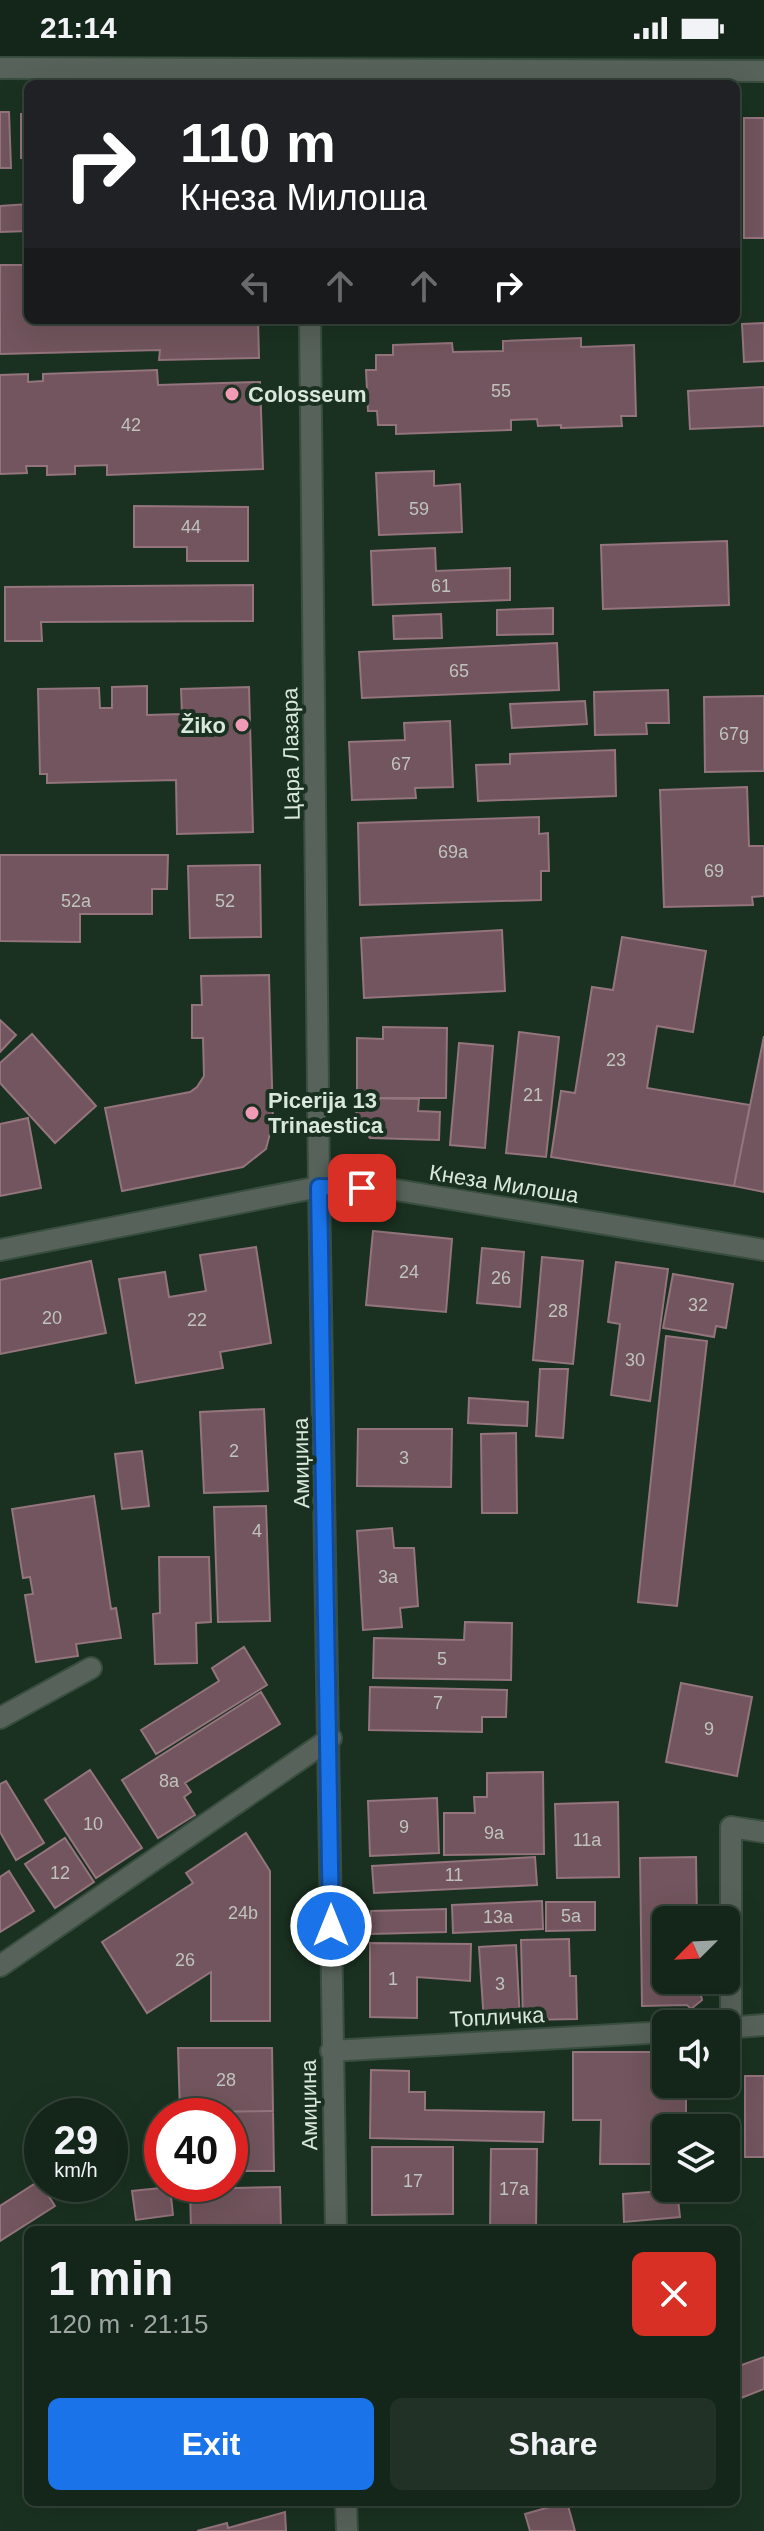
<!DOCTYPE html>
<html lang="en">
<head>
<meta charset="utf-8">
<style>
  :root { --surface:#142519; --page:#213126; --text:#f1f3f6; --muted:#9da5a2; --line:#334238; --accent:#1a73e8 }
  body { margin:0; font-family:Arial,sans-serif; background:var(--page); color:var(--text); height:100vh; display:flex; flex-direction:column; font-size:30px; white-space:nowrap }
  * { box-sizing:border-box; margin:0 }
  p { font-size:26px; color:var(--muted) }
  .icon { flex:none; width:44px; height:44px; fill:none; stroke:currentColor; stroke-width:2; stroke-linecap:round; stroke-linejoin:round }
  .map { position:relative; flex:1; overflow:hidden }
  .side { position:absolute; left:24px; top:2170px; width:716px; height:280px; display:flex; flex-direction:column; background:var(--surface); border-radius:12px; box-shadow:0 8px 32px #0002,0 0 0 2px var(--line) }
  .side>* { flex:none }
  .guide { position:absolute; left:24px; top:24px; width:716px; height:244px; border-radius:12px; box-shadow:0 8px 32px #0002,0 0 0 2px var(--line); background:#202124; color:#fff; overflow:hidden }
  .needle { width:52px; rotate:246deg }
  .fabs { position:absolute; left:652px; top:1850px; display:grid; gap:16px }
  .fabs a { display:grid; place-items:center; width:88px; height:88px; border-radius:12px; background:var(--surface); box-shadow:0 8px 32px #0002,0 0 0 2px var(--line); font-size:40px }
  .speed { position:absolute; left:24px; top:2042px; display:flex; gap:16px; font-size:40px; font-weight:700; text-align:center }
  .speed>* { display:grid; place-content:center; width:104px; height:104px; border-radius:50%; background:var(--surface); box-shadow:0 8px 32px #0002,0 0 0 2px var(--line); line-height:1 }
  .speed small { font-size:20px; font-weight:400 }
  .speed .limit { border:12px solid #d22; background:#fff; color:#111 }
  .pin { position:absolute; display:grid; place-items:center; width:68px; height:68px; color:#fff; margin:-34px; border-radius:16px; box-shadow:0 4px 12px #0006 }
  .me { position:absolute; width:88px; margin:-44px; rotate:0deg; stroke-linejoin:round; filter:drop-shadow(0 0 6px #0008) }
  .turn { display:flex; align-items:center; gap:28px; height:168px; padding:0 24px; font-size:36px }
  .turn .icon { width:104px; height:104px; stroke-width:2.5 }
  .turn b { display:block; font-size:56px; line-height:68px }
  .lanes { display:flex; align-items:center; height:76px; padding:0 24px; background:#0003; justify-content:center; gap:40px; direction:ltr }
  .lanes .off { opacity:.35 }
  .round { display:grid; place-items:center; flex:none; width:84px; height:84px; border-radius:12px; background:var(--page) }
  .summary { display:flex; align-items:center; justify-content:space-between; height:136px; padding:0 24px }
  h1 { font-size:48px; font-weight:600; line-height:60px }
  .button { display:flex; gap:16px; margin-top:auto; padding:16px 24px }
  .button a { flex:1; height:92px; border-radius:12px; background:var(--accent); color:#fff; font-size:32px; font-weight:600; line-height:92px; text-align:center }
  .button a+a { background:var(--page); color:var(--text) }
  .status { display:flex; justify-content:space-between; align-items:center; height:56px; padding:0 40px; background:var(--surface); direction:ltr }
  .status svg { height:22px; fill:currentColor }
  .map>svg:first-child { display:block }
  .building { fill:#72555e; stroke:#94747d; stroke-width:2 }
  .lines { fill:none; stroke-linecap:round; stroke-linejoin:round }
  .minor-casing { stroke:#394e3f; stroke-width:24 }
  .minor { stroke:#57625a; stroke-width:20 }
  .route-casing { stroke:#114b97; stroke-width:20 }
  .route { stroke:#1a73e8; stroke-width:14 }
  .poi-dot { fill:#f09ab5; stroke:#1a3121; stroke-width:3 }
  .labels { text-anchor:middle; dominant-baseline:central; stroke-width:8; stroke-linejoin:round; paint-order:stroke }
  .number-label { font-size:18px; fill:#bfc2bd }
  .poi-label { font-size:22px; font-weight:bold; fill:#d9e7dd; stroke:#1a3121; text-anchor:start }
  .street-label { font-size:22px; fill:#d9e7dd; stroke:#1a3121 }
</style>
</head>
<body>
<div class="status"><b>21:14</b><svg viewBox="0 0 49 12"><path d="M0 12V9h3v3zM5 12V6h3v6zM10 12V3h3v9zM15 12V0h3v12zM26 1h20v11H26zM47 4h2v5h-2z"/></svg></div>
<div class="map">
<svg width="764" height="2475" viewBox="0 0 764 2475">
  <rect width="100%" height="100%" fill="#1a3121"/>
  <path class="building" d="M 0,56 L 9,56 L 11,112 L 0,112 Z
    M 21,58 L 28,58 L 28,102 L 21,102 Z
    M 744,62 L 764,62 L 764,182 L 744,182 Z
    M 28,148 L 28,175 L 0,176 L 0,150 Z
    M 0,209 L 28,209 L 28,264 L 258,264 L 259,302 L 159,304 L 160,294 L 0,298 Z
    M 367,264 L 492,264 L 492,265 L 367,268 Z
    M 764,267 L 764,305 L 744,306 L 742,268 Z
    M 581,282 L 581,291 L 634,289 L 636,360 L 621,360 L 622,370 L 561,372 L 561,369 L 538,370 L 537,363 L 511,364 L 511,374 L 396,378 L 396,369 L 378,369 L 377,355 L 368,355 L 366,314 L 376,314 L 376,299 L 393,299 L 393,289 L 452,287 L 453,296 L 503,295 L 503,285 Z
    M 157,314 L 158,329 L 260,326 L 263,413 L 107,419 L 107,409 L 75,410 L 75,418 L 47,419 L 47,410 L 26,410 L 27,417 L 0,418 L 0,319 L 28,318 L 28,326 L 43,325 L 43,318 Z
    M 764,331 L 764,370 L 690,373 L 688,335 Z
    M 434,415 L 434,430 L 460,428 L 462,476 L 379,479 L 376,417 Z
    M 134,450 L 248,451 L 248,505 L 187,505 L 187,491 L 134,491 Z
    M 727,485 L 729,549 L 603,553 L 601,489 Z
    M 435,492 L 436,515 L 510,512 L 510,544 L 373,549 L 371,495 Z
    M 253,529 L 253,565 L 41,566 L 42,585 L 5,585 L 5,531 Z
    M 553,552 L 553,578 L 497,579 L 497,554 Z
    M 441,558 L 442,582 L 394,583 L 393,560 Z
    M 557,587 L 559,634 L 362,642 L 359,596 Z
    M 147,630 L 147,659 L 182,658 L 181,633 L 249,631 L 253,776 L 177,778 L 176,724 L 47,727 L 47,718 L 40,718 L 38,633 L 99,632 L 100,652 L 112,652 L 112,631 Z
    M 668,634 L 669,667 L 646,667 L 647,678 L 595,679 L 594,636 Z
    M 764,640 L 764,715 L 705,716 L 704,641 Z
    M 585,645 L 587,668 L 512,672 L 510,648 Z
    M 450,665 L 453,731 L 415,732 L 416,742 L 352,744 L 349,686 L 405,684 L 404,667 Z
    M 615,694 L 616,740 L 478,745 L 476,709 L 510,708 L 510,698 Z
    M 747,731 L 749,790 L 764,790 L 764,840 L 752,841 L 753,849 L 664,851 L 660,734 Z
    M 539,761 L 539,778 L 548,777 L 549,815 L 541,815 L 541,844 L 360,849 L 358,767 Z
    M 0,799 L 168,799 L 167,833 L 152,833 L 152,858 L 80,858 L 80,886 L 0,885 Z
    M 260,809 L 261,881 L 190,882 L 188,810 Z
    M 502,874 L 505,935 L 364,942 L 361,882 Z
    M 622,881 L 706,895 L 693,976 L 657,970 L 647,1032 L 750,1049 L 734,1130 L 551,1101 L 561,1035 L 575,1037 L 592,931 L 613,934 Z
    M 269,919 L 273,1066 L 266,1093 L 243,1111 L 122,1135 L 105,1052 L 190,1036 L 197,1031 L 204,1020 L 203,982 L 192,982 L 192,949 L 202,949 L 201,920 Z
    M 0,964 L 16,979 L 0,996 Z
    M 383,971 L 447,972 L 446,1042 L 357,1042 L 357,982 L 383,983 Z
    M 519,976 L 559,981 L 546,1101 L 506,1097 Z
    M 32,978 L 96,1050 L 55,1087 L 0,1027 L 0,1007 Z
    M 764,980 L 764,1136 L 734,1130 Z
    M 459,987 L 493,990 L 485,1092 L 450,1089 Z
    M 357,1042 L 419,1043 L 418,1055 L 440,1056 L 439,1084 L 370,1082 L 356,1066 Z
    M 28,1062 L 41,1132 L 0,1140 L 0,1068 Z
    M 373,1175 L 452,1183 L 446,1256 L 366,1249 Z
    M 256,1191 L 271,1287 L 220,1296 L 223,1312 L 136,1327 L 119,1223 L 165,1216 L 169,1241 L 206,1235 L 200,1199 Z
    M 482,1192 L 524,1196 L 520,1251 L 477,1247 Z
    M 542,1201 L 583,1205 L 573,1308 L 533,1304 Z
    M 91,1205 L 106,1277 L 0,1298 L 0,1224 Z
    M 616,1206 L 668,1213 L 650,1345 L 611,1339 L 620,1268 L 608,1266 Z
    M 673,1218 L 733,1228 L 726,1272 L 716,1270 L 714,1281 L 663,1272 Z
    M 666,1280 L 707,1285 L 677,1550 L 638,1546 Z
    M 540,1313 L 568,1313 L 563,1382 L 536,1380 Z
    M 469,1342 L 528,1346 L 527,1370 L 468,1367 Z
    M 264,1353 L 268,1435 L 204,1437 L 200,1356 Z
    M 358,1373 L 452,1373 L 451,1431 L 357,1430 Z
    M 516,1377 L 517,1457 L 482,1457 L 481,1378 Z
    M 142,1395 L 149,1450 L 122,1453 L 115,1398 Z
    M 94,1440 L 111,1553 L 116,1552 L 121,1582 L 76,1588 L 78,1600 L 36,1606 L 25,1539 L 33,1538 L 30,1521 L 23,1522 L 12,1453 Z
    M 266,1450 L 270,1565 L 218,1566 L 214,1451 Z
    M 392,1472 L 394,1492 L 414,1492 L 418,1550 L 400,1552 L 402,1571 L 363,1574 L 357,1475 Z
    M 159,1501 L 209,1501 L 211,1566 L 196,1567 L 197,1607 L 155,1608 L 153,1558 L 160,1557 Z
    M 465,1566 L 512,1567 L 511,1624 L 373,1622 L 374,1582 L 464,1584 Z
    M 244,1591 L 267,1629 L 156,1698 L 141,1674 L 219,1625 L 212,1612 Z
    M 681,1627 L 752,1641 L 737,1720 L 666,1706 Z
    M 370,1631 L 507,1634 L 506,1661 L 482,1661 L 482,1676 L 369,1674 Z
    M 261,1636 L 280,1668 L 185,1727 L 191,1736 L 184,1741 L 195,1759 L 158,1782 L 122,1724 Z
    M 90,1714 L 142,1792 L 96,1822 L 45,1744 Z
    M 543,1716 L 544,1798 L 444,1799 L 444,1757 L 475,1757 L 474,1741 L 487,1741 L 487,1717 Z
    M 6,1725 L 44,1787 L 16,1804 L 0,1776 L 0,1728 Z
    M 437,1742 L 439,1797 L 370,1800 L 368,1745 Z
    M 618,1746 L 619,1821 L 557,1822 L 555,1748 Z
    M 246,1777 L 270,1815 L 270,1965 L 211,1965 L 211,1916 L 147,1957 L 102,1886 L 193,1827 L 186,1817 Z
    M 65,1782 L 94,1826 L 55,1852 L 25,1808 Z
    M 535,1801 L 537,1829 L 374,1837 L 372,1810 Z
    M 696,1801 L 697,1864 L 666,1864 L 666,1924 L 698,1924 L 702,1944 L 691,1953 L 687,1949 L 642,1950 L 640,1802 Z
    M 9,1815 L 34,1855 L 0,1876 L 0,1821 Z
    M 542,1845 L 543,1873 L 453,1877 L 452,1849 Z
    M 546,1846 L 595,1846 L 595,1874 L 546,1875 Z
    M 446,1853 L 446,1876 L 371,1878 L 371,1855 Z
    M 569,1883 L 570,1920 L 576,1920 L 577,1963 L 523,1964 L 521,1884 Z
    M 370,1887 L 471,1888 L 470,1925 L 417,1921 L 417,1962 L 370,1961 Z
    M 516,1889 L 520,1965 L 484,1967 L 479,1891 Z
    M 178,1992 L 272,1992 L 273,2055 L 180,2056 Z
    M 573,1996 L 666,1996 L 666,2028 L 686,2028 L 686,2059 L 662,2059 L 662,2108 L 600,2108 L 601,2064 L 573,2064 Z
    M 371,2014 L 409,2015 L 409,2036 L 425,2036 L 425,2054 L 544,2056 L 543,2086 L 370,2082 Z
    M 745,2020 L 764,2020 L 764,2101 L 745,2101 Z
    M 273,2055 L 274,2115 L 230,2115 L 230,2060 L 205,2060 L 205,2056 Z
    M 372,2091 L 453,2091 L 453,2158 L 372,2159 Z
    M 491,2093 L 537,2093 L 536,2173 L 490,2173 Z
    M 39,2125 L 55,2150 L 0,2185 L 0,2150 Z
    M 51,2128 L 87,2128 L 61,2143 Z
    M 170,2131 L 173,2159 L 136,2164 L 132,2135 Z
    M 280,2131 L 281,2174 L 191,2174 L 190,2133 Z
    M 677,2134 L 680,2161 L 624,2166 L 623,2138 Z
    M 764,2301 L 764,2333 L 736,2344 L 736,2311 Z
    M 567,2446 L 575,2475 L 530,2475 L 525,2458 Z
    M 285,2456 L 286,2475 L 197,2475 L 227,2467 L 228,2472 Z"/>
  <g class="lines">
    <g class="minor-casing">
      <path id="minor" d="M 0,12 L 764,15
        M 310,264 L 319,1131 L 336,2174
        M 0,1194 L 319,1131 L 384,1132 L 764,1194
        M 0,1662 L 91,1612
        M 0,1910 L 331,1682
        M 726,1972 L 764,1969
        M 731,1972 L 731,1771 L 764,1776
        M 331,1995 L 666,1976
        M 346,2446 L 347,2475"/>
    </g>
    <use href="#minor" class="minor"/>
  </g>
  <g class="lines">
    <g class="route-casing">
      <path id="route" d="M 331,1870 L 319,1131 L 362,1132"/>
    </g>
    <use href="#route" class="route"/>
  </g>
  <g class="poi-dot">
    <circle cx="232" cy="338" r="8"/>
    <circle cx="242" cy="669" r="8"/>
    <circle cx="252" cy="1057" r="8"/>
  </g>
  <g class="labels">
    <g class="number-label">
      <text x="501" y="335">55</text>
      <text x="131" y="369">42</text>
      <text x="419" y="453">59</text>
      <text x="191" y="471">44</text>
      <text x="441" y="530">61</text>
      <text x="459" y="615">65</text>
      <text x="734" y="678">67g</text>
      <text x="401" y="708">67</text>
      <text x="453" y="796">69a</text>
      <text x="714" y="815">69</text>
      <text x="76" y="845">52a</text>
      <text x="225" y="845">52</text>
      <text x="616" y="1004">23</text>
      <text x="533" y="1039">21</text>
      <text x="409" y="1216">24</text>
      <text x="501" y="1222">26</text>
      <text x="698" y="1249">32</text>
      <text x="558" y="1255">28</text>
      <text x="52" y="1262">20</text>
      <text x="197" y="1264">22</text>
      <text x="635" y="1304">30</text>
      <text x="234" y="1395">2</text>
      <text x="404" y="1402">3</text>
      <text x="257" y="1475">4</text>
      <text x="388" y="1521">3a</text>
      <text x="442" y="1603">5</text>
      <text x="438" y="1647">7</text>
      <text x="709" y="1673">9</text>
      <text x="169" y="1725">8a</text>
      <text x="93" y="1768">10</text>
      <text x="404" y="1771">9</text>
      <text x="494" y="1777">9a</text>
      <text x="587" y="1784">11a</text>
      <text x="60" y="1817">12</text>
      <text x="454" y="1819">11</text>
      <text x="243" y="1857">24b</text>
      <text x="571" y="1860">5a</text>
      <text x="498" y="1861">13a</text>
      <text x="185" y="1904">26</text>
      <text x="393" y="1923">1</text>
      <text x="500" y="1928">3</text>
      <text x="226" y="2024">28</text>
      <text x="413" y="2125">17</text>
      <text x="514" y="2133">17a</text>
    </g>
    <g class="poi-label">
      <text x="248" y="338">Colosseum</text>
      <text x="226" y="669" text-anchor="end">Žiko</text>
      <text x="268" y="1044">Picerija 13<tspan x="268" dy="25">Trinaestica</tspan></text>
    </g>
    <g class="street-label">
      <text transform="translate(291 698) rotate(-91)">Цара Лазара</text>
      <text transform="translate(504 1128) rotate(9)">Кнеза Милоша</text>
      <text transform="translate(301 1407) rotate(-91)">Амиџина</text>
      <text transform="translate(497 1961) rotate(-3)">Топличка</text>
      <text transform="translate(309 2049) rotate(-91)">Амиџина</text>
    </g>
  </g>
</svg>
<div class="fabs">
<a><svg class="needle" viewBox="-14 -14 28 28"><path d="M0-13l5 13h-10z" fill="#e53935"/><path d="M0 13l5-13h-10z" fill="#9da5a2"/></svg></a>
<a><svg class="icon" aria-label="sound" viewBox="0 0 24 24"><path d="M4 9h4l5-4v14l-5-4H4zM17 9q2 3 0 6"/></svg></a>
<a><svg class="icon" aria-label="layers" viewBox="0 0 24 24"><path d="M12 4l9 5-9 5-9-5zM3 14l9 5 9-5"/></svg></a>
</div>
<div class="speed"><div>29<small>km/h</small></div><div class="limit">40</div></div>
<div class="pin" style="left:362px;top:1132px;background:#d93025"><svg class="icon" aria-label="arrive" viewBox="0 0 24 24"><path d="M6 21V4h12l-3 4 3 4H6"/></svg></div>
<svg class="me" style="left:331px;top:1870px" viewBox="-20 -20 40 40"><circle r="17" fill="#1a73e8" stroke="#fff" stroke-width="3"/><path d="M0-11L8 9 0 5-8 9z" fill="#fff"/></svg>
<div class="guide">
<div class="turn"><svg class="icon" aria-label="right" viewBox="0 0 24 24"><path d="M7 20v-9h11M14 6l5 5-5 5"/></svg><div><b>110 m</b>Кнеза Милоша</div></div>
<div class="lanes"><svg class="icon off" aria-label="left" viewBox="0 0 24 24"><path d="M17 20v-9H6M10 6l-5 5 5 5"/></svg><svg class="icon off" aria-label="ahead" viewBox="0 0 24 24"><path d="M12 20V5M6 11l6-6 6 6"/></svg><svg class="icon off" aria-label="ahead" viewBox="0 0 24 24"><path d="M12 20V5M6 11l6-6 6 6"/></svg><svg class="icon" aria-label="right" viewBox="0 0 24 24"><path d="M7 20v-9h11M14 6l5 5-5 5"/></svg></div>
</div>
<section class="side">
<div class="summary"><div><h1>1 min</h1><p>120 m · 21:15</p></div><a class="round" style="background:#d93025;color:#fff"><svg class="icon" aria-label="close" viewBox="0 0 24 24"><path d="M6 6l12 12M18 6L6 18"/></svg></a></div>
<div class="button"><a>Exit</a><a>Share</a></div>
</section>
</div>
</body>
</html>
